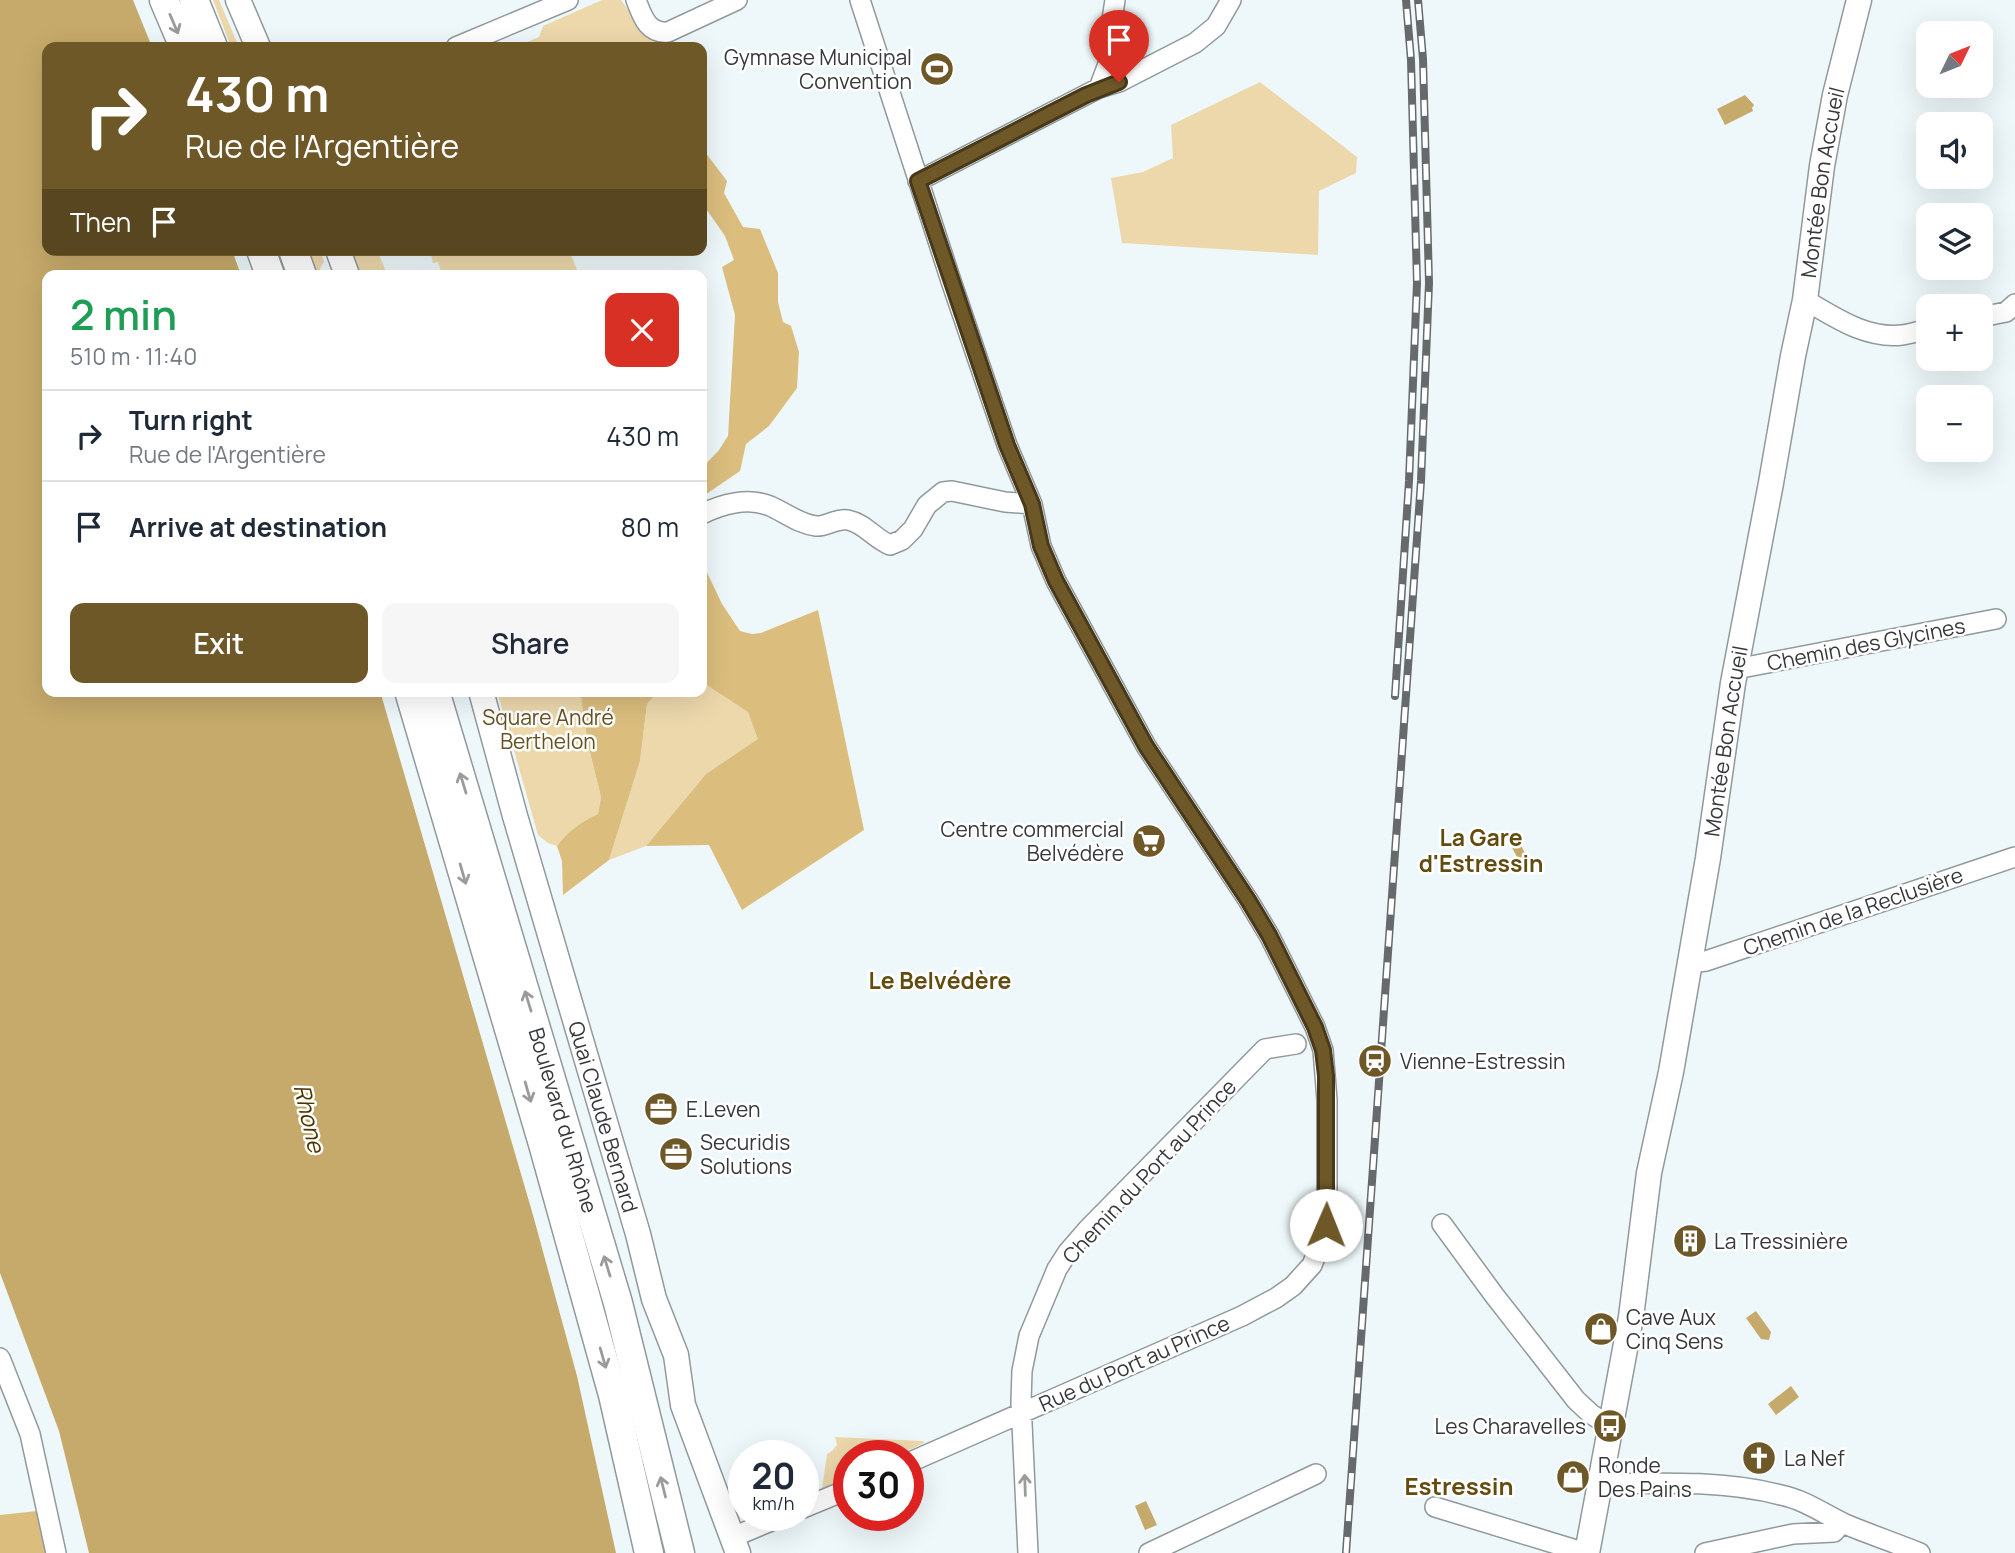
<!DOCTYPE html>
<html lang="en">
<head>
<meta charset="utf-8">
<style>
  :root { --surface:#fff; --page:#f6f6f7; --text:#1f2937; --muted:#747a83; --line:#e0e1e3; --accent:#6e5828 }
  body { margin:0; font-family:Manrope,sans-serif; background:var(--page); color:var(--text); height:100vh; display:flex; flex-direction:column; font-size:26px; white-space:nowrap }
  * { box-sizing:border-box; margin:0 }
  p { font-size:23px; color:var(--muted) }
  .icon { flex:none; width:38px; height:38px; fill:none; stroke:currentColor; stroke-width:2; stroke-linecap:round; stroke-linejoin:round }
  .map { position:relative; flex:1; overflow:hidden }
  .details { position:absolute; left:42px; top:270px; width:665px; height:427px; display:flex; flex-direction:column; background:var(--surface); border-radius:14px; box-shadow:0 7px 28px #0002 }
  .details>* { flex:none }
  .hud { position:absolute; left:42px; top:42px; width:665px; height:214px; border-radius:14px; box-shadow:0 7px 28px #0002; background:#6e5828; color:#fff; overflow:hidden }
  .needle { width:46px; rotate:47deg }
  .buttons { position:absolute; left:1916px; top:21px; display:grid; gap:14px }
  .buttons a { display:grid; place-items:center; width:77px; height:77px; border-radius:14px; background:var(--surface); box-shadow:0 7px 28px #0002; font-size:35px }
  .speed { position:absolute; left:728px; top:1440px; display:flex; gap:14px; font-size:35px; font-weight:700; text-align:center }
  .speed>* { display:grid; place-content:center; width:91px; height:91px; border-radius:50%; background:var(--surface); box-shadow:0 7px 28px #0002; line-height:1 }
  .speed small { font-size:18px; font-weight:400 }
  .speed .limit { border:10px solid #d22; background:#fff; color:#111 }
  .pin { position:absolute; display:grid; place-items:center; width:60px; height:60px; color:#fff; margin:-72px -30px; border-radius:50% 50% 50% 0; rotate:-45deg; box-shadow:0 0 7px #0007 }
  .pin .icon { rotate:45deg }
  .me { position:absolute; width:77px; margin:-38px; rotate:1deg; stroke-linejoin:round; filter:drop-shadow(0 0 5px #0008) }
  .turn { display:flex; align-items:center; gap:24px; height:147px; padding:0 28px; font-size:32px }
  .turn .icon { width:91px; height:91px; stroke-width:2.5 }
  .turn b { display:block; font-size:49px; line-height:60px }
  .then { display:flex; align-items:center; height:66px; padding:0 28px; background:#0003; gap:14px; font-size:26px }
  .round { display:grid; place-items:center; flex:none; width:74px; height:74px; border-radius:14px; background:var(--page) }
  .headline { display:flex; align-items:center; justify-content:space-between; height:119px; padding:0 28px }
  h1 { font-size:42px; font-weight:600; line-height:52px; color:#1e9e55 }
  .primary-button { display:flex; gap:14px; margin-top:auto; padding:14px 28px }
  .primary-button a { flex:1; height:80px; border-radius:14px; background:var(--accent); color:#fff; font-size:28px; font-weight:600; line-height:80px; text-align:center }
  .primary-button a+a { background:var(--page); color:var(--text) }
  ul { padding:0; list-style:none }
  li { display:flex; align-items:center; gap:21px; height:91px; padding:0 28px; border-top:2px solid var(--line) }
  li div { flex:1 }
  li b { display:block; font-size:26px }
  li em { font-style:normal }
  .map>svg:first-child { display:block }
  .green { fill:#edd8ac }
  .forest { fill:#dbbe7e }
  .water { fill:#c6aa6b }
  .lines { fill:none; stroke-linecap:round; stroke-linejoin:round }
  .minor-casing { stroke:#91999c; stroke-width:22 }
  .major-casing { stroke:#91999c; stroke-width:27 }
  .highway-casing { stroke:#91999c; stroke-width:31 }
  .minor { stroke:#fff; stroke-width:19 }
  .major { stroke:#fff; stroke-width:24 }
  .highway { stroke:#fff; stroke-width:28 }
  .rail-casing { stroke:#666a6c; stroke-width:8 }
  .rail { stroke:#fff; stroke-width:5; stroke-dasharray:16; stroke-linecap:butt }
  .oneway { stroke:#9a9c9c }
  .route-casing { stroke:#48391a; stroke-width:18 }
  .route { stroke:#6e5828; stroke-width:12 }
  .labels { text-anchor:middle; dominant-baseline:central; stroke-width:5; stroke-linejoin:round; paint-order:stroke }
  .poi-label { font-size:21px; fill:#36393a; stroke:#fff; text-anchor:start }
  .street-label { font-size:21px; fill:#36393a; stroke:#fff }
  .park-label { font-size:21px; fill:#665221; stroke:#fff }
  .neighbourhood-label { font-size:23px; font-weight:bold; fill:#634c10; stroke:#fff }
  .water-label { font-size:23px; font-style:italic; fill:#493500; stroke:#fff }
  .quarter-label { font-size:24px; font-weight:bold; fill:#634c10; stroke:#fff }
</style>
</head>
<body>
<div class="map">
<svg width="2015" height="1553" viewBox="0 0 2015 1553">
  <rect width="100%" height="100%" fill="#eef8fa"/>
  <path class="green" d="M 213,0 L 219,0 L 239,47 L 231,47 Z
    M 602,0 L 621,0 C 629,11 637,23 648,33 C 654,39 662,39 666,47 L 519,47 L 520,45 L 539,37 L 543,26 Z
    M 1260,82 L 1357,157 L 1356,173 L 1319,191 L 1318,255 L 1122,243 L 1111,178 L 1143,172 L 1173,158 L 1171,125 Z
    M 308,250 L 320,250 L 324,262 L 320,268 L 321,275 L 318,275 Z
    M 351,250 L 377,250 L 387,274 L 361,275 Z
    M 430,250 L 447,250 L 449,254 L 459,250 L 569,250 L 579,275 L 442,275 L 438,262 L 433,263 Z
    M 702,682 L 748,712 L 759,739 L 706,774 L 646,846 L 609,860 L 640,761 L 647,704 L 659,691 L 702,691 Z
    M 497,691 L 580,691 L 588,744 L 601,797 L 598,814 C 582,821 567,832 557,846 L 548,843 L 538,835 Z
    M 835,1437 L 923,1441 L 924,1443 L 896,1456 L 849,1456 L 849,1477 L 822,1489 L 827,1454 L 832,1451 L 837,1445 Z"/>
  <path class="forest" d="M 702,148 L 727,181 L 724,193 L 743,227 L 760,229 L 778,273 L 778,302 L 783,322 L 791,326 L 799,352 L 797,388 L 769,426 L 746,444 L 740,471 L 702,497 L 702,468 L 719,450 L 728,436 L 735,315 L 722,267 L 734,260 L 725,236 L 702,203 Z
    M 702,566 L 704,566 L 722,604 L 740,631 L 752,634 L 761,633 L 818,610 L 864,830 L 742,910 L 709,845 L 646,846 L 706,774 L 758,739 L 748,712 L 702,682 Z
    M 580,691 L 659,691 L 647,704 L 640,761 L 609,860 L 563,895 L 562,861 L 557,846 C 567,832 582,821 598,814 L 601,797 L 588,744 Z
    M 37,1511 L 46,1553 L 0,1553 L 0,1515 Z"/>
  <path class="water" d="M 0,0 L 133,0 L 152,47 L 47,47 L 47,250 L 232,250 L 241,275 L 47,275 L 47,691 L 380,691 L 533,1215 L 577,1376 L 616,1553 L 89,1553 L 59,1431 L 0,1273 Z
    M 1745,95 L 1754,105 L 1752,108 L 1753,111 L 1725,125 L 1717,109 Z
    M 1515,834 L 1526,855 L 1518,859 L 1507,838 Z
    M 1756,1311 L 1771,1332 L 1769,1340 L 1761,1339 L 1746,1318 Z
    M 1791,1386 L 1799,1397 L 1776,1415 L 1768,1404 Z
    M 1146,1501 L 1157,1525 L 1145,1530 L 1135,1506 Z"/>
  <g class="lines">
    <g class="minor-casing">
      <path id="minor" d="M 636,0 C 642,15 647,34 668,32 L 737,0
        M 860,0 L 951,281 L 1007,445 L 1032,504 L 1041,546 L 1056,581 L 1146,746 L 1248,900 L 1269,935 L 1315,1027 L 1323,1050 L 1327,1100 L 1327,1186 L 1326,1225 L 1320,1245 L 1312,1265 L 1293,1286 L 1276,1298 L 1242,1316 L 908,1463
        M 456,47 L 568,0
        M 1099,88 L 1108,64 L 1110,33 L 1115,0
        M 918,181 L 1099,88 L 1119,82 L 1195,43 L 1216,26 L 1231,0
        M 1805,300 C 1835,317 1865,339 1902,335 C 1910,334 1920,331 1928,329
        M 1981,317 L 2006,312 L 2015,304
        M 702,514 C 722,504 748,497 770,506 C 786,513 799,524 816,526 C 826,527 836,518 848,520 C 864,523 875,539 890,545 L 902,540 L 913,529 L 927,505 L 943,492 L 952,491 L 1005,502 L 1032,504
        M 1736,669 L 1996,619
        M 1690,963 L 1706,961 L 2015,857
        M 1442,1224 L 1494,1295 L 1576,1400 L 1591,1414 L 1610,1426
        M 0,1358 L 30,1434 L 56,1553
        M 1599,1484 C 1659,1483 1723,1480 1781,1495 C 1805,1500 1824,1514 1845,1524 C 1869,1534 1895,1543 1920,1553
        M 1435,1507 L 1586,1553
        M 803,1508 L 849,1489
        M 733,1537 L 783,1516
        M 1028,1553 L 1021,1402 L 1022,1371 L 1029,1336 L 1057,1269 L 1068,1252 L 1088,1229 L 1265,1049 L 1296,1044
        M 1149,1553 L 1316,1474
        M 1705,1553 L 1793,1534 L 1834,1532 L 1842,1523"/>
    </g>
    <g class="major-casing">
      <g id="major">
        <path d="M 238,0 L 258,47"/>
        <path d="M 338,250 L 347,275"/>
        <path id="s1" d="M 481,691 L 515,816 L 638,1234 L 654,1299 L 676,1355 L 683,1405 L 738,1553"/>
        <path id="s2" d="M 1587,1553 L 1631,1317 L 1649,1173 L 1671,1072 L 1708,858 L 1733,683 L 1771,483 L 1793,356 L 1805,300 L 1822,166 L 1835,95 L 1859,0"/>
      </g>
    </g>
    <g class="highway-casing">
      <g id="highway">
        <path d="M 164,0 L 184,47"/>
        <path d="M 194,0 L 213,47"/>
        <path d="M 261,250 L 270,275"/>
        <path d="M 293,250 L 302,275"/>
        <path d="M 409,691 L 543,1144 L 613,1395 L 649,1553"/>
        <path id="s3" d="M 435,691 L 618,1303 L 680,1553"/>
      </g>
    </g>
    <use href="#minor" class="minor"/>
    <use href="#major" class="major"/>
    <use href="#highway" class="highway"/>
    <g class="rail-casing">
      <path id="rail" d="M 1395,696 L 1409,481 L 1417,283 L 1411,60 L 1406,0
        M 1346,1553 L 1421,481 L 1429,283 L 1423,59 L 1418,0"/>
    </g>
    <use href="#rail" class="rail"/>
  </g>
  <defs><path id="oneway-shaft" d="M-6 0H5M1.5-3L5.5 0L1.5 3" fill="none" stroke-width="1.6" stroke-linecap="round" stroke-linejoin="round" transform="scale(1.75)"/></defs>
  <g class="oneway">
    <use href="#oneway-shaft" transform="translate(174 24) rotate(67)"/>
    <use href="#oneway-shaft" transform="translate(463 783) rotate(-107)"/>
    <use href="#oneway-shaft" transform="translate(463 874) rotate(74)"/>
    <use href="#oneway-shaft" transform="translate(528 1001) rotate(-107)"/>
    <use href="#oneway-shaft" transform="translate(528 1092) rotate(74)"/>
    <use href="#oneway-shaft" transform="translate(607 1266) rotate(-107)"/>
    <use href="#oneway-shaft" transform="translate(603 1358) rotate(74)"/>
    <use href="#oneway-shaft" transform="translate(1025 1485) rotate(-92)"/>
    <use href="#oneway-shaft" transform="translate(663 1487) rotate(-104)"/>
  </g>
  <g class="lines">
    <g class="route-casing">
      <path id="route" d="M 1119,82 L 1086,95 L 918,181 L 1007,445 L 1032,504 L 1041,546 L 1056,581 L 1146,746 L 1248,900 L 1269,935 L 1315,1027 L 1323,1050 L 1326,1076 L 1326,1225"/>
    </g>
    <use href="#route" class="route"/>
  </g>
  <defs>
    <g id="stadium-disc" transform="scale(1.75)"><circle r="9.5" fill="#6e5828" stroke="#fff"/><path d="M0-5a6.5 5 0 1 0 0 10a6.5 5 0 1 0 0-10ZM-3.5-1.8h7v3.6h-7Z" fill="#fff"/></g>
    <g id="supermarket-disc" transform="scale(1.75)"><circle r="9.5" fill="#6e5828" stroke="#fff"/><path d="M-6-5.5h2.5l.6 2H6L4.5 2H-2.5L-4.4-4H-6ZM-1.5 3.2a1.3 1.3 0 1 0 .1 0ZM3 3.2a1.3 1.3 0 1 0 .1 0Z" fill="#fff"/></g>
    <g id="station-disc" transform="scale(1.75)"><circle r="9.5" fill="#6e5828" stroke="#fff"/><path d="M-3-6H3Q5-6 5-4V2Q5 4 3 4L4.5 6H3L1.5 4h-3L-3 6H-4.5L-3 4Q-5 4-5 2V-4Q-5-6-3-6ZM-3.5-4v3h7v-3ZM-3.5 1v1.5H-2V1ZM2 1v1.5H3.5V1Z" fill="#fff"/></g>
    <g id="office-disc" transform="scale(1.75)"><circle r="9.5" fill="#6e5828" stroke="#fff"/><path d="M-6-3h4V-5.5h4V-3h4V5H-6ZM-1-4.5V-3h2v-1.5ZM-6 0V1H6V0Z" fill="#fff"/></g>
    <g id="building-disc" transform="scale(1.75)"><circle r="9.5" fill="#6e5828" stroke="#fff"/><path d="M-4-6H4V6H1V3H-1V6H-4ZM-2.5-4.3h1.7v1.8h-1.7ZM.8-4.3h1.7v1.8H.8ZM-2.5-1h1.7V.8h-1.7ZM.8-1h1.7V.8H.8Z" fill="#fff"/></g>
    <g id="shop-disc" transform="scale(1.75)"><circle r="9.5" fill="#6e5828" stroke="#fff"/><path d="M-5-2.5h2.3a2.7 3.5 0 0 1 5.4 0H5L5.5 6h-11ZM-1.5-2.5h3a1.5 2.3 0 0 0-3 0Z" fill="#fff"/></g>
    <g id="bus-disc" transform="scale(1.75)"><circle r="9.5" fill="#6e5828" stroke="#fff"/><path d="M-5-6H5V4H4V6H2V4H-2V6H-4V4H-5ZM-3.5-4V0h7V-4ZM-3.5 1.2v1.5H-2V1.2ZM2 1.2v1.5H3.5V1.2Z" fill="#fff"/></g>
    <g id="church-disc" transform="scale(1.75)"><circle r="9.5" fill="#6e5828" stroke="#fff"/><path d="M-1.2-6h2.4v3.5h3.3v2.4h-3.3V6h-2.4V-.1h-3.3v-2.4h3.3Z" fill="#fff"/></g>
  </defs>
  <g fill-rule="evenodd">
    <use href="#stadium-disc" x="937" y="69"/>
    <use href="#supermarket-disc" x="1149" y="841"/>
    <use href="#station-disc" x="1375" y="1061"/>
    <use href="#office-disc" x="661" y="1109"/>
    <use href="#office-disc" x="676" y="1154"/>
    <use href="#building-disc" x="1690" y="1241"/>
    <use href="#shop-disc" x="1601" y="1329"/>
    <use href="#bus-disc" x="1610" y="1426"/>
    <use href="#church-disc" x="1759" y="1458"/>
    <use href="#shop-disc" x="1573" y="1477"/>
  </g>
  <g class="labels">
    <g class="poi-label">
      <text x="912" y="57" text-anchor="end">Gymnase Municipal<tspan x="912" dy="24">Convention</tspan></text>
      <text x="1124" y="829" text-anchor="end">Centre commercial<tspan x="1124" dy="24">Belvédère</tspan></text>
      <text x="1400" y="1061">Vienne-Estressin</text>
      <text x="686" y="1109">E.Leven</text>
      <text x="700" y="1142">Securidis<tspan x="700" dy="24">Solutions</tspan></text>
      <text x="1714" y="1241">La Tressinière</text>
      <text x="1626" y="1317">Cave Aux<tspan x="1626" dy="24">Cinq Sens</tspan></text>
      <text x="1586" y="1426" text-anchor="end">Les Charavelles</text>
      <text x="1784" y="1458">La Nef</text>
      <text x="1598" y="1465">Ronde<tspan x="1598" dy="24">Des Pains</tspan></text>
    </g>
    <g class="street-label">
      <text stroke="none"><textPath href="#s2" startOffset="1391">Montée Bon Accueil</textPath></text>
      <text transform="translate(1866 644) rotate(-11)">Chemin des Glycines</text>
      <text stroke="none"><textPath href="#s2" startOffset="824">Montée Bon Accueil</textPath></text>
      <text transform="translate(1853 911) rotate(-19)">Chemin de la Reclusière</text>
      <text stroke="none"><textPath href="#s1" startOffset="443">Quai Claude Bernard</textPath></text>
      <text stroke="none"><textPath href="#s3" startOffset="448">Boulevard du Rhône</textPath></text>
      <text transform="translate(1149 1171) rotate(-47)">Chemin du Port au Prince</text>
      <text transform="translate(1134 1363) rotate(-24)">Rue du Port au Prince</text>
    </g>
    <g class="park-label">
      <text x="548" y="717">Square André<tspan x="548" dy="24">Berthelon</tspan></text>
    </g>
    <g class="neighbourhood-label">
      <text x="1481" y="837">La Gare<tspan x="1481" dy="26">d'Estressin</tspan></text>
      <text x="940" y="980">Le Belvédère</text>
    </g>
    <g class="water-label">
      <text transform="translate(310 1118) rotate(77)">Rhone</text>
    </g>
    <g class="quarter-label">
      <text x="1459" y="1485">Estressin</text>
    </g>
  </g>
</svg>
<div class="buttons">
<a><svg class="needle" viewBox="-14 -14 28 28"><path d="M0-13l5 13h-10z" fill="#e53935"/><path d="M0 13l5-13h-10z" fill="#747a83"/></svg></a>
<a><svg class="icon" aria-label="sound" viewBox="0 0 24 24"><path d="M4 9h4l5-4v14l-5-4H4zM17 9q2 3 0 6"/></svg></a>
<a><svg class="icon" aria-label="layers" viewBox="0 0 24 24"><path d="M12 4l9 5-9 5-9-5zM3 14l9 5 9-5"/></svg></a>
<a>+</a>
<a>−</a>
</div>
<div class="speed"><div>20<small>km/h</small></div><div class="limit">30</div></div>
<div class="pin" style="left:1119px;top:82px;background:#d93025"><svg class="icon" aria-label="arrive" viewBox="0 0 24 24"><path d="M6 21V4h12l-3 4 3 4H6"/></svg></div>
<svg class="me" style="left:1326px;top:1225px" viewBox="-20 -20 40 40"><circle r="19" fill="#fff"/><path d="M0-13L10 11 0 6-10 11z" fill="#6e5828"/></svg>
<div class="hud">
<div class="turn"><svg class="icon" aria-label="right" viewBox="0 0 24 24"><path d="M7 20v-9h11M14 6l5 5-5 5"/></svg><div><b>430 m</b>Rue de l'Argentière</div></div>
<div class="then">Then<svg class="icon" aria-label="arrive" viewBox="0 0 24 24"><path d="M6 21V4h12l-3 4 3 4H6"/></svg></div>
</div>
<section class="details">
<div class="headline"><div><h1>2 min</h1><p>510 m · 11:40</p></div><a class="round" style="background:#d93025;color:#fff"><svg class="icon" aria-label="close" viewBox="0 0 24 24"><path d="M6 6l12 12M18 6L6 18"/></svg></a></div>
<ul>
<li><svg class="icon" aria-label="right" viewBox="0 0 24 24"><path d="M7 20v-9h11M14 6l5 5-5 5"/></svg><div><b>Turn right</b><p>Rue de l'Argentière</p></div><em>430 m</em></li>
<li><svg class="icon" aria-label="arrive" viewBox="0 0 24 24"><path d="M6 21V4h12l-3 4 3 4H6"/></svg><div><b>Arrive at destination</b></div><em>80 m</em></li>
</ul>
<div class="primary-button"><a>Exit</a><a>Share</a></div>
</section>
</div>
</body>
</html>
